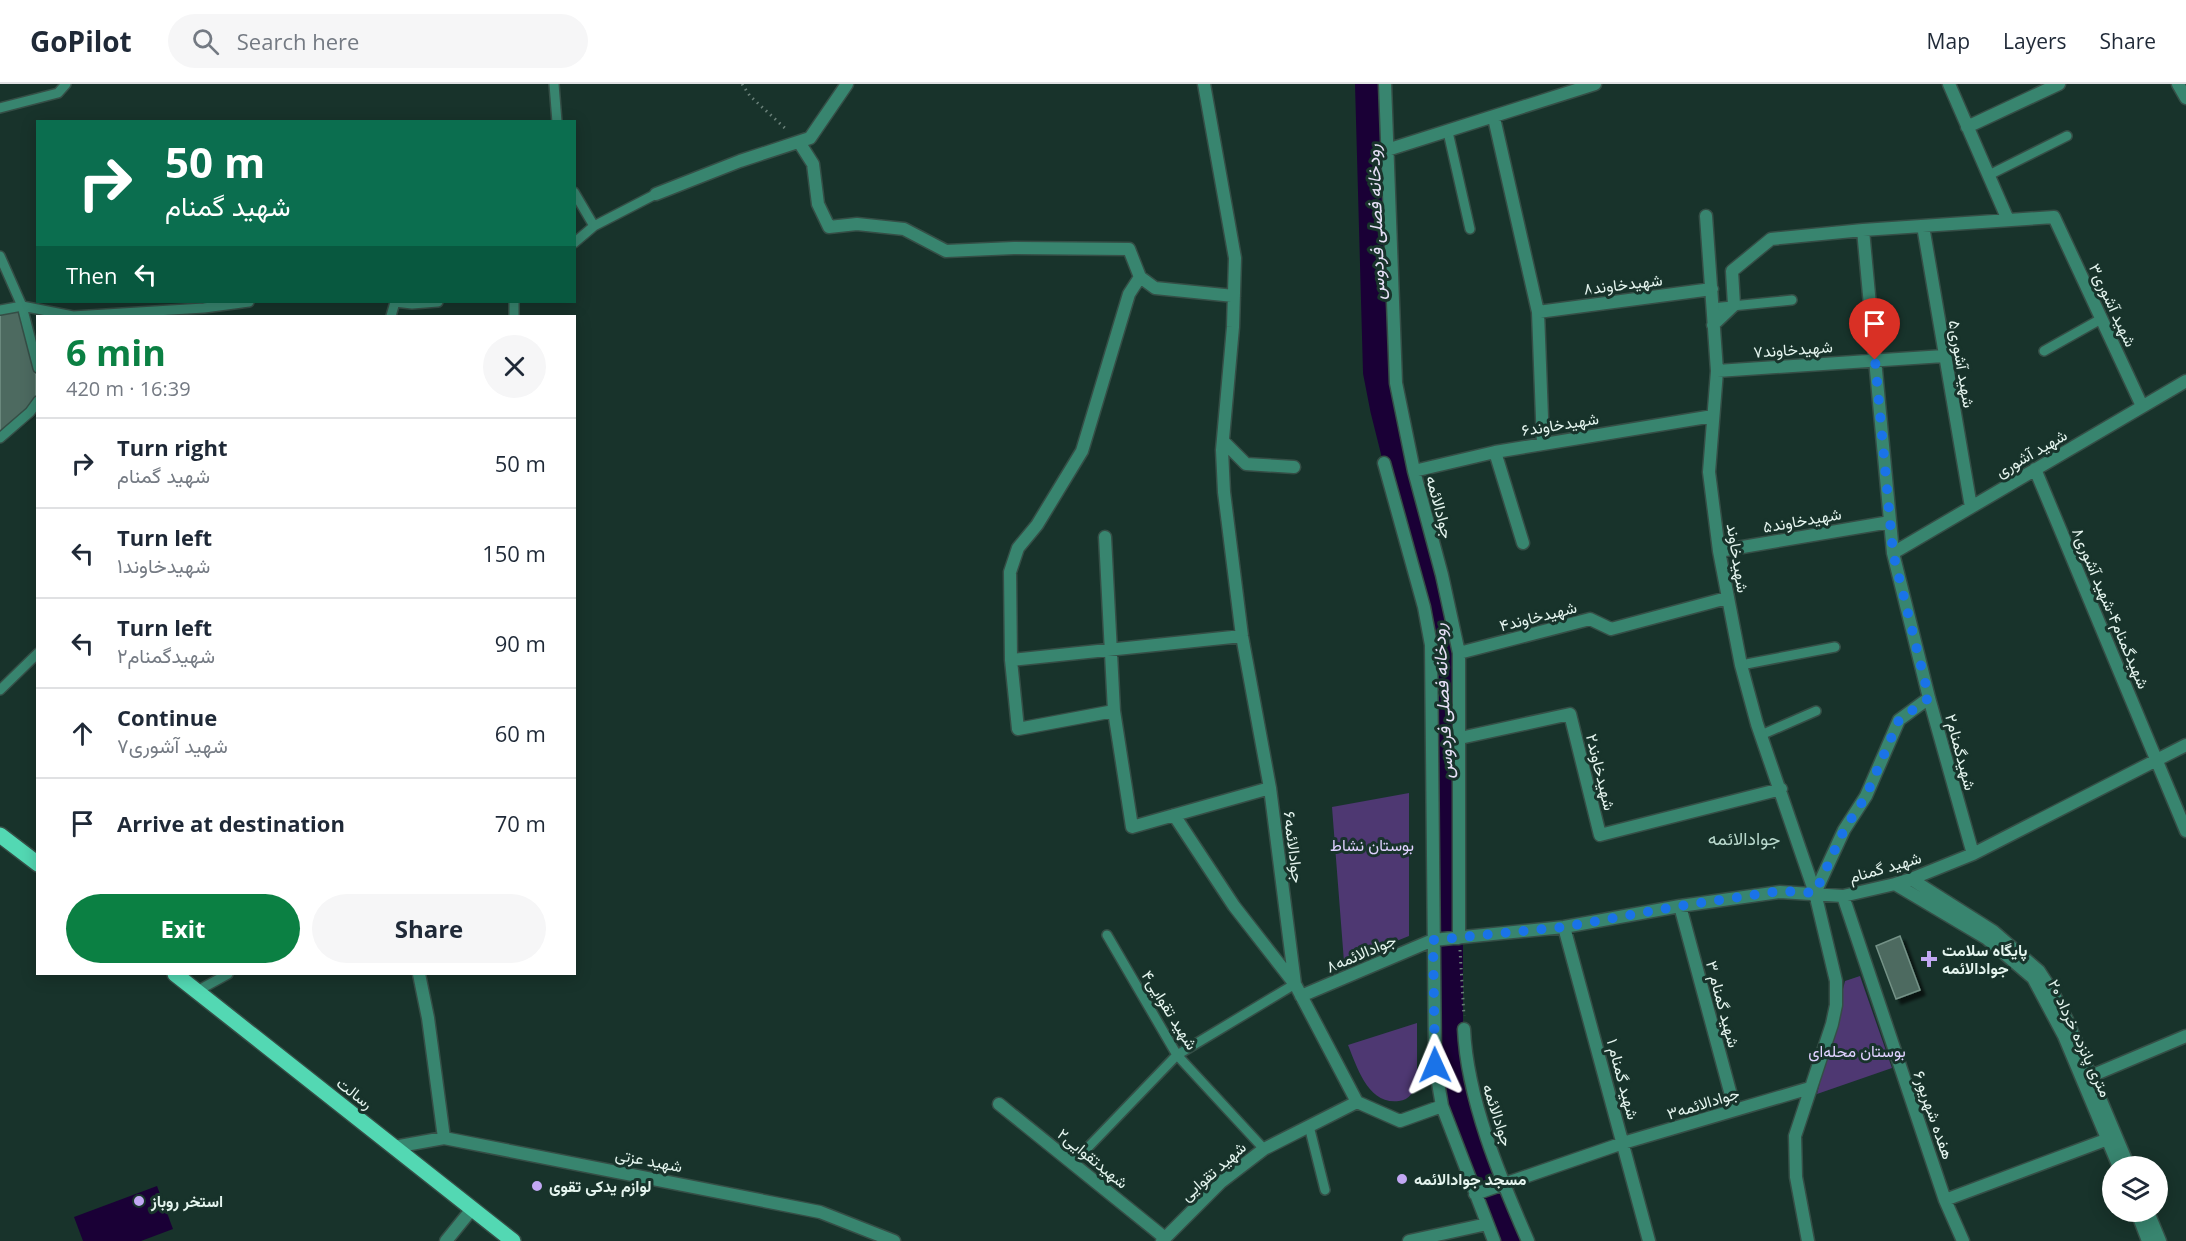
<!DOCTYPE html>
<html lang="en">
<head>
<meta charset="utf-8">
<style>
  :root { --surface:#fff; --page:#f6f6f7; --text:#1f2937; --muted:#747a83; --line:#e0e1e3; --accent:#0b8043 }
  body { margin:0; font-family:"Open Sans",Vazirmatn,sans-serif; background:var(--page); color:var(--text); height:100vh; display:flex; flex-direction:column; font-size:22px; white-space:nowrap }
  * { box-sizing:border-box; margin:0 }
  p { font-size:20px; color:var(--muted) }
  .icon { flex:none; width:33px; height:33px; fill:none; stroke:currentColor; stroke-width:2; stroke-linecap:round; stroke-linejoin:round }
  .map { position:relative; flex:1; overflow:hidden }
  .side { position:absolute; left:36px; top:231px; width:540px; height:660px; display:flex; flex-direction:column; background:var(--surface); border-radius:0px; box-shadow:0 3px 15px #0003 }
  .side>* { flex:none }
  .guide { position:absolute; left:36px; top:36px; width:540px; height:183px; border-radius:0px; box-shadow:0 3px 15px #0003; background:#0b6e4f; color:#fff; overflow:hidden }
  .fabs { position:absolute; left:2102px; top:1072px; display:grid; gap:12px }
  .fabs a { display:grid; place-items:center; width:66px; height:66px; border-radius:50%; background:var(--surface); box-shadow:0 3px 15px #0003; font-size:30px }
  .pin { position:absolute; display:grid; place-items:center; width:51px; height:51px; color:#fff; margin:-62px -26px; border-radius:50% 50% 50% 0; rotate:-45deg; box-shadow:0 0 6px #0007 }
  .pin .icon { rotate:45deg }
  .me { position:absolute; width:66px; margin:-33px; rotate:359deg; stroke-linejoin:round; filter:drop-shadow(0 0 4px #0008) }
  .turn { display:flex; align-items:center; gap:21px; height:126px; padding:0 30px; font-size:27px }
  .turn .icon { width:78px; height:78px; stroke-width:2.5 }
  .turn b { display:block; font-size:42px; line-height:51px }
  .then { display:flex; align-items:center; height:57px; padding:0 30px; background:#0003; gap:12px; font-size:22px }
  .round { display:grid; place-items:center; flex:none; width:63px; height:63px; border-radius:32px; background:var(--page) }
  .overview { display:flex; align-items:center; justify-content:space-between; height:102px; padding:0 30px }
  h1 { font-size:36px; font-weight:700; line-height:45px; color:var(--accent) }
  .button { display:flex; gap:12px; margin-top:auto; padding:12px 30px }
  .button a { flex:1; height:69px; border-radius:36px; background:var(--accent); color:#fff; font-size:24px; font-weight:700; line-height:69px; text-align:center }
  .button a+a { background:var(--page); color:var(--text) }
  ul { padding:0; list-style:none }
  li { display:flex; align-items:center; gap:18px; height:90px; padding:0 30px; border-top:2px solid var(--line) }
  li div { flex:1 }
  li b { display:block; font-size:22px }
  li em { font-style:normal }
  header { display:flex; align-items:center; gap:36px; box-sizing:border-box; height:84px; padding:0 30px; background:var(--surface); border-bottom:2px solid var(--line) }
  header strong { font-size:28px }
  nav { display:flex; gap:33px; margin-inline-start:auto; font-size:21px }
  .search { width:420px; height:54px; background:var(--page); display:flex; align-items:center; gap:15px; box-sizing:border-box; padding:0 21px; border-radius:33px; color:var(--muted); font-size:22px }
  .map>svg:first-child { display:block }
  .green { fill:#4e3872 }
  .water { fill:#1a0036 }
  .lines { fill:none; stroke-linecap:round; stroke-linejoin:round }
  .river { stroke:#1a0036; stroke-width:32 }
  .building { fill:#4d6a60; stroke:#749287; stroke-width:1.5; filter:url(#shadow) }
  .service-casing { stroke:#354e46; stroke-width:12 }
  .minor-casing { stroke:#354e46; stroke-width:15 }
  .tertiary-casing { stroke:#354e46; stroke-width:15 }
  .primary-casing { stroke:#354e46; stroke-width:18 }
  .path { stroke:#6a8079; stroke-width:3; stroke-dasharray:1.5 4.5; stroke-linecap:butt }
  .service { stroke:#38856f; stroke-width:9 }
  .minor { stroke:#38856f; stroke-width:12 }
  .tertiary { stroke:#38856f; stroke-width:12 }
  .primary { stroke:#53d8b3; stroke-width:15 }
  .route { stroke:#1a73e8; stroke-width:10; stroke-dasharray:0 18 }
  .poi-dot { fill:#c2a8f3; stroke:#18332b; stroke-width:2 }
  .labels { text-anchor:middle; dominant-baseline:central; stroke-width:6; stroke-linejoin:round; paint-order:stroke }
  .street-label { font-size:16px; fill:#e4f4ee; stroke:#18332b }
  .park-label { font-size:16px; fill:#e0d2ff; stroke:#18332b }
  .poi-label { font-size:16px; font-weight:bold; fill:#e4f4ee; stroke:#18332b; text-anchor:start }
  .water-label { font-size:18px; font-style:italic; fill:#e7e0f7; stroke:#18332b }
  .neighbourhood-label { font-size:18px; fill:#b9d9cd; stroke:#18332b }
</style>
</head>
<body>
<header>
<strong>GoPilot</strong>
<div class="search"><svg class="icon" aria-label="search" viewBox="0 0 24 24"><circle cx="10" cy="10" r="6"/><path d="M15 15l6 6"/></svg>Search here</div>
<nav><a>Map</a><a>Layers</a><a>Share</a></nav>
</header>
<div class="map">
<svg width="2186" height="1157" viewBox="0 0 2186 1157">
  <defs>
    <filter id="shadow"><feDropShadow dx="5" dy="5" stdDeviation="1.5" flood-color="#0009"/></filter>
  </defs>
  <rect width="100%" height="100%" fill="#18332b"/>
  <path class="green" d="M 1409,709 L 1409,852 L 1344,878 L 1332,723 Z
    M 1860,892 L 1892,984 L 1817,1010 L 1845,897 Z
    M 1417,939 L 1417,998 C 1415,1007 1409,1016 1399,1017 C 1368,1021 1357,983 1348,961 Z"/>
  <path class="water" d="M 157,1102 L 173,1145 L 141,1157 L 83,1157 L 74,1133 Z"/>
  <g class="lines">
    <path class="river" d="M 1371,0 L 1379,288 L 1386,324 L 1442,548 L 1447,649 L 1447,978 C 1462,1040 1489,1099 1514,1157"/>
  </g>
  <path class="building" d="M 20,224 L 36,291 L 36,316 L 28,327 L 0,347 L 0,229 Z
    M 1900,852 L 1920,906 L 1896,915 L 1876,862 Z"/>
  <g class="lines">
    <g class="service-casing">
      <path id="service" d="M 554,0 L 557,38
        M 0,24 L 58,9 L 66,0
        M 1448,48 L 1470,145
        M 1989,91 L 2067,52
        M 574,108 L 594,142
        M 574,159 L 594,142 L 656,110
        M 0,172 L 22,222 L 38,284
        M 514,218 L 514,232
        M 1712,224 L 1792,216
        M 0,226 L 22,222 L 73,232 L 204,224 L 249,218
        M 391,232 L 395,218 L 412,220 L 438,218
        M 2044,267 L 2101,235
        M 0,354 L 30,328 L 38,317
        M 1741,581 L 1835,563
        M 0,606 L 38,569
        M 1761,651 L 1816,627
        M 1107,851 L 1177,971 L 1264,1065
        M 197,907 L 228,890
        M 1309,1042 L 1325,1106
        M 1073,1079 L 1177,971 L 1295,900"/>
    </g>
    <g class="minor-casing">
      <path id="minor" d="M 1204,0 L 1235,174 L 1233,243 L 1222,366 L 1224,408 L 1242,552 L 1270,704 L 1295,900 L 1357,1018 L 1400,1037 L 1442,1022
        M 1385,0 L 1396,299 L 1414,387 L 1442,491 L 1459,569 L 1459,854
        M 1949,0 L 2008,136
        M 2178,0 L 2186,14
        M 1494,34 L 1538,228 L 1543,360
        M 1967,43 L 2059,0
        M 799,58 L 813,80 L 818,120 L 829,143 L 857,140 L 904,145 L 946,167 L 1014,164 L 1129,165 L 1140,193 L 1155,204 L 1234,212
        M 1387,66 L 1595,0
        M 656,110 L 740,77 L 810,54 L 847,0
        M 1706,132 L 1717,287 L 1709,388 L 1719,467 L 1741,581 L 1757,640 L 1815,809 L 1836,897 L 1836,921 L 1832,940 L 1795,1052 L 1796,1093 L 1808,1157
        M 1923,142 L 1971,423
        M 1863,146 L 1893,469 L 1929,614 L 1973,770
        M 1538,228 L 1712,205
        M 1713,241 L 1734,221 L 1732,187 L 1771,155 L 1863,146 L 2054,133 L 2142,322
        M 1717,287 L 1944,272
        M 1223,357 L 1246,380 L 1294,383
        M 1495,368 L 1523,459
        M 1384,379 L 1424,523 L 1431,561 L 1435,981 L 1442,1022 L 1494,1157
        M 2035,385 L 2186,747
        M 1414,387 L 1495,368 L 1713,332
        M 1105,453 L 1114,627 L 1132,743 L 1270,704
        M 1719,467 L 1890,438
        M 1893,469 L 2186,297
        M 1459,569 L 1590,535 L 1611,545 L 1727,514
        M 1011,576 L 1242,552
        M 1114,627 L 1018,645 L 1011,576 L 1010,488 L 1018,464 L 1037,441 L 1082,367 L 1129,210 L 1140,193
        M 1460,654 L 1570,630 L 1600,751 L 1781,705
        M 1174,731 L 1234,822 L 1294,899
        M 1911,795 L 1993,847 L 2039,887 L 2052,907 L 2067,936 L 2129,1083
        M 1895,800 L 1986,854 L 2033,894 L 2064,952 L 2119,1083
        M 1815,809 L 1844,746 L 1866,712 L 1899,636 L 1929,614
        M 1843,812 L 1945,1116 L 1963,1157
        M 1680,822 L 1735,1026
        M 1564,843 L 1649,1157
        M 419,890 L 428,934 L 444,1054
        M 1301,912 L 1433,856 L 1564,843 L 1680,822 L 1780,808 L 1843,812 L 1895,800 L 1911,795 L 1973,770 L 2186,661
        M 1464,945 C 1467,1015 1500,1093 1528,1157
        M 2091,992 L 2186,952
        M 999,1020 L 1165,1154
        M 394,1063 L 444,1054 L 820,1128 L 894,1157
        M 1475,1110 L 1623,1059 L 1810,1004
        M 1945,1116 L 2108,1055
        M 2137,1128 L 2148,1157
        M 2148,1128 L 2160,1157
        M 1162,1157 L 1221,1098 L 1264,1065 L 1357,1018
        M 1409,1157 L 1487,1140"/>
    </g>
    <g class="tertiary-casing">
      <path id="tertiary" d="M 446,1157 L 472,1125"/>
    </g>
    <g class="primary-casing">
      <path id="primary" d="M 0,751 L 38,780
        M 175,890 L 513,1157"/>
    </g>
    <path class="path" d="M 742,0 L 750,12 L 787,46
      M 1460,866 L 1464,932"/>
    <use href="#service" class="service"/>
    <use href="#minor" class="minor"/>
    <use href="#tertiary" class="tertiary"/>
    <use href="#primary" class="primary"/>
  </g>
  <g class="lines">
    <path class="route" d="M 1435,981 L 1433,856 L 1564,843 L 1680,822 L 1780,807 L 1815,809 L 1844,746 L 1866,712 L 1899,636 L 1929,614 L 1893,469 L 1875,276"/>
  </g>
  <g class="poi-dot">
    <path d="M1926 866h6v6h6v6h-6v6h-6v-6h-6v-6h6z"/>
    <circle cx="1402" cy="1095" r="6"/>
    <circle cx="537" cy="1102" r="6"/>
    <circle cx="139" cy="1117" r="6"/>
  </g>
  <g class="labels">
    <g class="street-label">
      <text transform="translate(1623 200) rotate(-7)">شهیدخاوند۸</text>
      <text transform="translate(2113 221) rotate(65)">شهید آشوری۳</text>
      <text transform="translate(1793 265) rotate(-4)">شهیدخاوند۷</text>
      <text transform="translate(1962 280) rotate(80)">شهید آشوری۵</text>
      <text transform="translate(1560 340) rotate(-9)">شهیدخاوند۶</text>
      <text transform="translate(2031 369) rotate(-30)">شهید آشوری</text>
      <text transform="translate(1440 423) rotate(75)">جوادالائمه</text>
      <text transform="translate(1802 436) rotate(-10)">شهیدخاوند۵</text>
      <text transform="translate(1738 474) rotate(81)">شهیدخاوند</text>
      <text transform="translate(2111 524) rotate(67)">شهیدگمنام۴-شهید آشوری۸</text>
      <text transform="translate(1538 532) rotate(-14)">شهیدخاوند۴</text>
      <text transform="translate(1961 668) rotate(75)">شهیدگمنام۲</text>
      <text transform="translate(1601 688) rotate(76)">شهیدخاوند۲</text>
      <text transform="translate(1294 763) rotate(83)">جوادالائمه۶</text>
      <text transform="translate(1885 783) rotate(-16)">شهید گمنام</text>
      <text transform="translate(1361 869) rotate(-23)">جوادالائمه۸</text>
      <text transform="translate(1723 920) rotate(75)">شهید گمنام ۳</text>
      <text transform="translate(1170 926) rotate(58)">شهید تقوایی۴</text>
      <text transform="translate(2080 954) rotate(65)">۲۰ متری پانزده خرداد</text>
      <text transform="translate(1623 995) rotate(75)">شهید گمنام ۱</text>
      <text transform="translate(355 1009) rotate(38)">رسالت</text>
      <text transform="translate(1703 1019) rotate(-17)">جوادالائمه۳</text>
      <text transform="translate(1498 1031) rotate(72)">جوادالائمه</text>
      <text transform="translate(1934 1031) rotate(71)">هفده شهریور۶</text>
      <text transform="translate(1093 1074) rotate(39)">شهیدتقوایی۲</text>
      <text transform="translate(649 1076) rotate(11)">شهید عزتی</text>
      <text transform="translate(1213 1087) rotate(-41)">شهید تقوایی</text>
    </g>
    <g class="park-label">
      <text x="1372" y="761">بوستان نشاط</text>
      <text x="1857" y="967">بوستان محله‌ای</text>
    </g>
    <g class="poi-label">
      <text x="1942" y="866">پایگاه سلامت<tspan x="1942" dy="18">جوادالائمه</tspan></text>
      <text x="1414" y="1095">مسجد جوادالائمه</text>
      <text x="549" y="1102">لوازم یدکی تقوی</text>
      <text x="151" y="1117">استخر روباز</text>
    </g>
    <g class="water-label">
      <text transform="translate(1375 138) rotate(-92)">رودخانه فصلی فردوس</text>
      <text transform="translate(1442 617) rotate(-93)">رودخانه فصلی فردوس</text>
    </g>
    <g class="neighbourhood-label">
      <text x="1744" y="754">جوادالائمه</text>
    </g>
  </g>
</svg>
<div class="fabs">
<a><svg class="icon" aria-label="layers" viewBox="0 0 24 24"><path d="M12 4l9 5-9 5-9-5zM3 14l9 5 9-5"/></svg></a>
</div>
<div class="pin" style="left:1875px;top:276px;background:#d93025"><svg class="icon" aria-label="arrive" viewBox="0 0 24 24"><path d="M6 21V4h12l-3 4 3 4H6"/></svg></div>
<svg class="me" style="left:1435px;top:981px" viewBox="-20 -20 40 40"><path d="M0-17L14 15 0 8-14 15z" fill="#1a73e8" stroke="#fff" stroke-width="4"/></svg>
<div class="guide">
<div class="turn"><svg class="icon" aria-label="right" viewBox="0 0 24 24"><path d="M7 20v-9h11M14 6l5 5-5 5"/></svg><div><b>50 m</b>شهید گمنام</div></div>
<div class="then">Then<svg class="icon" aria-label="left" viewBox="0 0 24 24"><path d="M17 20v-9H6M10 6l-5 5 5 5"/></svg></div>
</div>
<section class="side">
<div class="overview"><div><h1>6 min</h1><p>420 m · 16:39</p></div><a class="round"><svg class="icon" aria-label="close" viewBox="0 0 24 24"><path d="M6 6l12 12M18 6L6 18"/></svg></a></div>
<ul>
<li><svg class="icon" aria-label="right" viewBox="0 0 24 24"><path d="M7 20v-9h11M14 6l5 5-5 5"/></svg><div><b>Turn right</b><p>شهید گمنام</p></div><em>50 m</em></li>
<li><svg class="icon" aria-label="left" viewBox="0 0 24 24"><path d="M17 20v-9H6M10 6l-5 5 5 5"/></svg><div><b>Turn left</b><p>شهیدخاوند۱</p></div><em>150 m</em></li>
<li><svg class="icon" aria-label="left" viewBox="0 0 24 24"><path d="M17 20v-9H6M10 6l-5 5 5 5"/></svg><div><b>Turn left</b><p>شهیدگمنام۲</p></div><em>90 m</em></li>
<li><svg class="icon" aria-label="ahead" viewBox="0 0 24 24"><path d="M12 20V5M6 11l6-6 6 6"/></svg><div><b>Continue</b><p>شهید آشوری۷</p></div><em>60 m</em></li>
<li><svg class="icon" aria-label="arrive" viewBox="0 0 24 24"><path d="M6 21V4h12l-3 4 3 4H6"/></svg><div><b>Arrive at destination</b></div><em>70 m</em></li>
</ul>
<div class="button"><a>Exit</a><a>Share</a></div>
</section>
</div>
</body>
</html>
